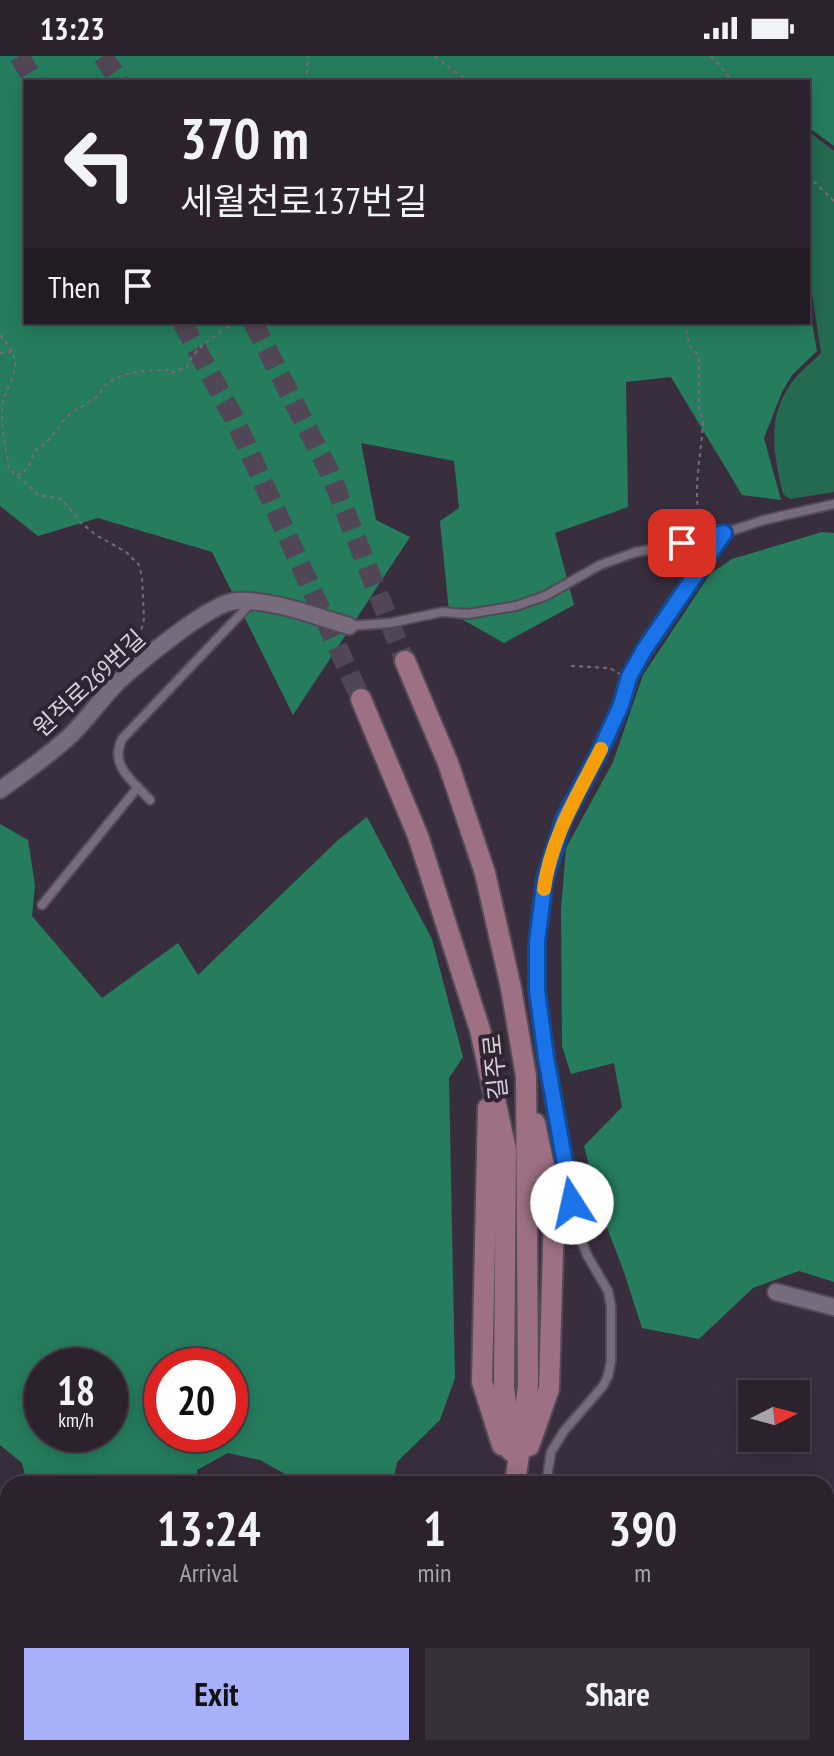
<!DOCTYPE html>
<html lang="en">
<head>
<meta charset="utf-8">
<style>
  :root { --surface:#2b222e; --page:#372f3a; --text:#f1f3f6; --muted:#a6a4aa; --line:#473f4a; --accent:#a8b0fc }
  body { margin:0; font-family:"PT Sans Narrow","Noto Sans KR",sans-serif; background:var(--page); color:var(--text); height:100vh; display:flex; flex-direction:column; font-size:30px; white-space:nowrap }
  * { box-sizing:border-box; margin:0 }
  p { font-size:26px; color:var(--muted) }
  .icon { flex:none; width:44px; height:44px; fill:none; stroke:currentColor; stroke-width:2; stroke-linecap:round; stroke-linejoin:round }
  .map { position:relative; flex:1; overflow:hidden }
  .sheet { position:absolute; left:0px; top:1420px; width:834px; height:280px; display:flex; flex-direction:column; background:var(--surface); border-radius:24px 24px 0 0; box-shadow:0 4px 20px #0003,0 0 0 2px var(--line) }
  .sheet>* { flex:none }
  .top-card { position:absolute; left:24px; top:24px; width:786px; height:244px; border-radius:0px; box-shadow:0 4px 20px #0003,0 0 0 2px var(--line); background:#2b222e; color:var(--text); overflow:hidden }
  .needle { width:52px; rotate:84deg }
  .buttons { position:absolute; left:738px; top:1324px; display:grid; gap:16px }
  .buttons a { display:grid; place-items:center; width:72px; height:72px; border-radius:0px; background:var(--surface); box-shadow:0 4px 20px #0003,0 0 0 2px var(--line); font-size:40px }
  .speed { position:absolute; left:24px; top:1292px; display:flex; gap:16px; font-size:40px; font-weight:700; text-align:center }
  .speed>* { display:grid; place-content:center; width:104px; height:104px; border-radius:50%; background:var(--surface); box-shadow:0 4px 20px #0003,0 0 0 2px var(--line); line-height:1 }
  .speed small { font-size:20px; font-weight:400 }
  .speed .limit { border:12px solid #d22; background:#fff; color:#111 }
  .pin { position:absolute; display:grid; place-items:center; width:68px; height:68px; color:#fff; margin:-34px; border-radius:16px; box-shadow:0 4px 12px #0006 }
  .me { position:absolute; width:88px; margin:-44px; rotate:350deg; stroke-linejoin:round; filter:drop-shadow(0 0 6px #0008) }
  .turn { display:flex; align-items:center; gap:28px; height:168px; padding:0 24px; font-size:36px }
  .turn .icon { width:104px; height:104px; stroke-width:2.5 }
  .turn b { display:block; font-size:56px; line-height:68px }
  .then { display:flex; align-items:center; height:76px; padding:0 24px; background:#0003; gap:16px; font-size:30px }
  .eta { display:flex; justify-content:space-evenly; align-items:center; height:136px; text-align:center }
  .eta b { font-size:48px; font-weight:700; line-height:56px }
  .cta { display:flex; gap:16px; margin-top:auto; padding:16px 24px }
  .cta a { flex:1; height:92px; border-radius:0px; background:var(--accent); color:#111; font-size:32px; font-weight:700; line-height:92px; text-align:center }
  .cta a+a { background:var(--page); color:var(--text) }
  .status { display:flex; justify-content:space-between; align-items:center; height:56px; padding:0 40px; background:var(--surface); direction:ltr }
  .status svg { height:22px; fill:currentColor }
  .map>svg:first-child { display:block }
  .green { fill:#236a50 }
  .forest { fill:#257d5d; fill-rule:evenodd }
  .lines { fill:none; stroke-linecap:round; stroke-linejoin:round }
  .secondary-tunnel { stroke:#514655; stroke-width:20; stroke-dasharray:20 10; stroke-linecap:butt }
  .lane-casing { stroke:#534a57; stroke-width:12 }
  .street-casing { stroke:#534a57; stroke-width:20 }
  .secondary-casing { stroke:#534a57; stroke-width:24 }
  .path { stroke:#756c7a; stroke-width:2; stroke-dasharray:4 4; stroke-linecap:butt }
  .lane { stroke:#786b7d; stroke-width:8 }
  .street { stroke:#786b7d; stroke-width:16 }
  .secondary { stroke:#9d7084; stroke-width:20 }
  .route-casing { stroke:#114b97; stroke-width:20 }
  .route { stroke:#1a73e8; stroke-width:14 }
  .slow { stroke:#f59e0b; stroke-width:14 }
  .labels { text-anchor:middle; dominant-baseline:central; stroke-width:8; stroke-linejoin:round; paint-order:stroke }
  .street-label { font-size:24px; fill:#d6ced9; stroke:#2f2434 }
</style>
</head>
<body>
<div class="status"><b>13:23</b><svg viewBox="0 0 49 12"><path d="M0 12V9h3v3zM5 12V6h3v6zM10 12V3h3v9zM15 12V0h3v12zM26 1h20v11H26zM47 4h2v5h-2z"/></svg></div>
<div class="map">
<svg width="834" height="1700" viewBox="0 0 834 1700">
  <rect width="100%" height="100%" fill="#392e3e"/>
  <path class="green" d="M 808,75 L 834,95 L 834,436 L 790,443 L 783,438 C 774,399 766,365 790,329 C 798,317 811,307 821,297 L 808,210 Z"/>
  <path class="forest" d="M 0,0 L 834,0 L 834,90 L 808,71 L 808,26 L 26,26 L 26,266 L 808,266 L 808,243 L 817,295 L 792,319 L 782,336 L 764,382 L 781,444 L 742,439 L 671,321 L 626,326 L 628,451 L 555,477 L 574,549 L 504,587 L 449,556 L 440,465 L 459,452 L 454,405 L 361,387 L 376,464 L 410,481 L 293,659 L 212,496 L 98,462 L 38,480 L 0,450 Z
    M 822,476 L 834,477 L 834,1226 L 799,1215 L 753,1232 L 699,1283 L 642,1272 L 624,1216 L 601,1156 L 584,1090 L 622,1051 L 614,1007 L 571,1018 L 562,990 L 561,853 L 566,792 L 613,706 L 643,619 L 710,518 L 732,503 Z
    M 367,761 L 432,883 L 463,1001 L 449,1022 L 455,1322 L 440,1364 L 397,1406 L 393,1428 L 303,1428 L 260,1404 L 228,1397 L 197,1414 L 197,1428 L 27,1428 L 22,1407 L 0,1389 L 0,768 L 28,784 L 35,829 L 32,860 L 102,942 L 178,887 L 198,919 L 338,784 ZM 42,1310 L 110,1310 L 110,1378 L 42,1378 ZM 230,1310 L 230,1378 L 162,1378 L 162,1310 Z"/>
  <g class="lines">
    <path class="secondary-tunnel" d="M 19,0 L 35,26
      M 103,0 L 120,26
      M 182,266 L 234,362 L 361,643
      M 253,266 L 329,415 L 405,605"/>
    <g class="lane-casing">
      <path id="lane" d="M 349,570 L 390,567 L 442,556 L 468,558 L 516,550 L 545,540 L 600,509 L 636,496 L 700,485 L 764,464 L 834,448
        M 150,744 C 133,725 109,710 122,683 L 252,546
        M 42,849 L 138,731
        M 546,1428 L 551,1396 L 564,1375 L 603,1330 L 608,1320 L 611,1305 L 611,1250 L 608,1235 L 587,1199 L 578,1176 L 546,1001 L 537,934 L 537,886 L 545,823 L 564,763 L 600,695 L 621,649 L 629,621 L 706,499 L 724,477
        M 543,1700 L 543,1692"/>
    </g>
    <g class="street-casing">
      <path id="street" d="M 0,734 C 25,716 50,699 72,678 C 88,662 101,643 117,627 C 137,608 211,546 236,545 C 273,543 314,560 349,570
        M 776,1236 L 834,1251
        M 0,1565 L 8,1563"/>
    </g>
    <g class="secondary-casing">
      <path id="secondary" d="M 405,605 L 448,707 L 485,817 L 511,932 L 526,1020 L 528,1330 L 515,1428
        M 361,643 L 418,780 L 480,974 L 506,1094 L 504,1331 L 511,1395
        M 488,1052 L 482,1326 L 502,1389
        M 529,1390 L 549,1333 L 554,1158 L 535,1067
        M 511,1700 L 511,1692"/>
    </g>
    <path class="path" d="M 435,0 C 444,8 463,23 474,26
      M 711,0 L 734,26
      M 306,26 L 308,0
      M 808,120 L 834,145
      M 684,266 L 690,290 L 699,300 L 699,352 L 703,364 C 702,400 690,440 703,474
      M 0,279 C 34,317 0,324 2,361 C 2,378 7,396 9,413 L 39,439 L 62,443 L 80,466 L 96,479 L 126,496 L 139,509 L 142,521 L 144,563 L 138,588
      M 0,297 L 11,296
      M 17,420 C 28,415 31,406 34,395 C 48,388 55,376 64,364 C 71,355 86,349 95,342 C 101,338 102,332 107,328 C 122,315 149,314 168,314 L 171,317 L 187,311 C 194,290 218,280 234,266
      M 571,610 L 610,612 L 620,618"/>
    <use href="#lane" class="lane"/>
    <use href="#street" class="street"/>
    <use href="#secondary" class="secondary"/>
  </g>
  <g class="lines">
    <g class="route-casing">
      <path id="route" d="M 572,1147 L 546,1001 L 537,934 L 537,886 L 545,823 L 564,763 L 600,695 L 621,649 L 629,621 L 644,594 L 724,477 L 682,487"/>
    </g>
    <use href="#route" class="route"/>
    <path class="slow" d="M 544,833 C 551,781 578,739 601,693"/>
  </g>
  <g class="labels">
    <g class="street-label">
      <text transform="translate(89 627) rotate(-43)">원적로269번길</text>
      <text transform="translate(495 1011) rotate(-96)">길주로</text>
    </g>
  </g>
</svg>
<div class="buttons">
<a><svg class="needle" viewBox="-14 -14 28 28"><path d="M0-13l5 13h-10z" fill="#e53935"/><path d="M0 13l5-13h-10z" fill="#a6a4aa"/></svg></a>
</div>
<div class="speed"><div>18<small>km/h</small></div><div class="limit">20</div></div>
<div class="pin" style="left:682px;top:487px;background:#d93025"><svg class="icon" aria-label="arrive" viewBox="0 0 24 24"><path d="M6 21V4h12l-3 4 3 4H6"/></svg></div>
<svg class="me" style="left:572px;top:1147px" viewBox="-20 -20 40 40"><circle r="19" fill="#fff"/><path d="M0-13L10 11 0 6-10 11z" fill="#1a73e8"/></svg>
<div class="top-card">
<div class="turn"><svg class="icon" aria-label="left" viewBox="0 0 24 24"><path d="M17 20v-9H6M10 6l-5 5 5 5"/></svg><div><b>370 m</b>세월천로137번길</div></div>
<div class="then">Then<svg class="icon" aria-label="arrive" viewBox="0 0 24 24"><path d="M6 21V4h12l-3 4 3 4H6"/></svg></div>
</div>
<section class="sheet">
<div class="eta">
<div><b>13:24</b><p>Arrival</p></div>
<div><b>1</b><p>min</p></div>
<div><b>390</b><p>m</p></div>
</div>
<div class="cta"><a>Exit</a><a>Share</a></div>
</section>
</div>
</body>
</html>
